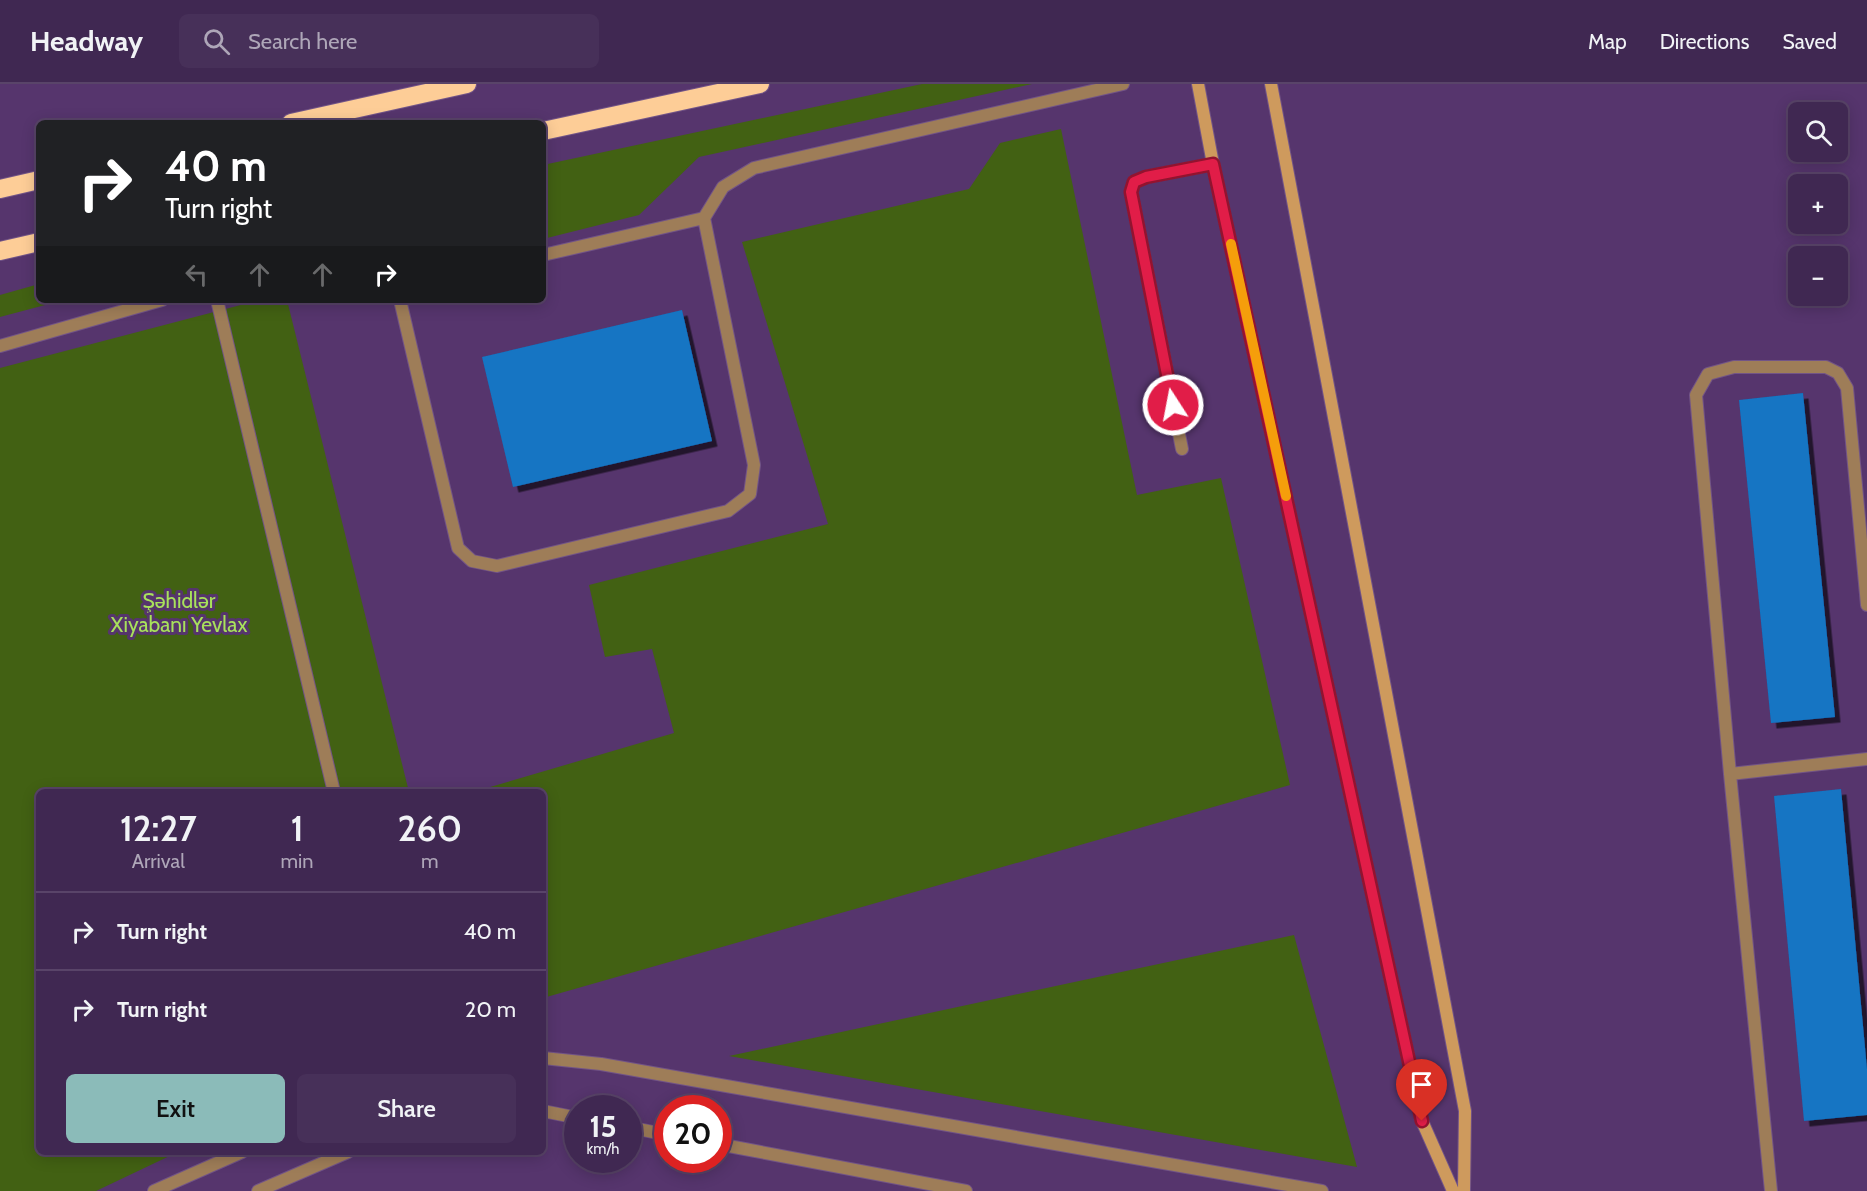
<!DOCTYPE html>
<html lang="en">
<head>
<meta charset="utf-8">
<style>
  :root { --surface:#402852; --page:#473059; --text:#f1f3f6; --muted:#aea6b8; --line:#594469; --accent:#8bbbb9 }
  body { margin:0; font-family:Cabin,sans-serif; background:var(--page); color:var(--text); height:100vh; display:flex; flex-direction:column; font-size:22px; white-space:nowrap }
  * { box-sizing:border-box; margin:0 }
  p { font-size:20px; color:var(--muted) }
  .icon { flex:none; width:33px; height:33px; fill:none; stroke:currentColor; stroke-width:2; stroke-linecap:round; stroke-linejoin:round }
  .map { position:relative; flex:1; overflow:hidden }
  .sheet { position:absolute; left:36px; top:705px; width:510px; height:366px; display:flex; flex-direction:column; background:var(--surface); border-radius:9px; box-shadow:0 3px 15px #0003,0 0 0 2px var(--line) }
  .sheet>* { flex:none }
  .hud { position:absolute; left:36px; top:36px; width:510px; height:183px; border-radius:9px; box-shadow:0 3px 15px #0003,0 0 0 2px var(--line); background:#202124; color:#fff; overflow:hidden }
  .fabs { position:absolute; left:1788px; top:18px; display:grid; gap:12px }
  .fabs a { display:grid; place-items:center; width:60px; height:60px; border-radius:9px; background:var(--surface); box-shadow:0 3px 15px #0003,0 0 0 2px var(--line); font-size:30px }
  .speed { position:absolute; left:564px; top:1011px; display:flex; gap:12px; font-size:30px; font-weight:700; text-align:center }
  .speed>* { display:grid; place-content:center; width:78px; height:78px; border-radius:50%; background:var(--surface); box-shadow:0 3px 15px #0003,0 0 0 2px var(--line); line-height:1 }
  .speed small { font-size:15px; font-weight:400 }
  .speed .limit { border:9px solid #d22; background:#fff; color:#111 }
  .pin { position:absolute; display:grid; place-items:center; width:51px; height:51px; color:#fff; margin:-62px -26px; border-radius:50% 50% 50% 0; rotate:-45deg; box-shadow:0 0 6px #0007 }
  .pin .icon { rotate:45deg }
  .me { position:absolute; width:66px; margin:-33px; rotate:349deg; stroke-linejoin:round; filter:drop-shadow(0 0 4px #0008) }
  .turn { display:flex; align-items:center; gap:21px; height:126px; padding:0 30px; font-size:27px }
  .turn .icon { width:78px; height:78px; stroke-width:2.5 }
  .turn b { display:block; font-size:42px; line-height:51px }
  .lanes { display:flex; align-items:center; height:57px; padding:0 30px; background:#0003; justify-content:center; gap:30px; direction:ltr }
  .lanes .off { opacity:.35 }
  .eta { display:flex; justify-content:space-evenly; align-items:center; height:102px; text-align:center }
  .eta b { font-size:36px; font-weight:600; line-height:42px }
  .cta { display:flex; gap:12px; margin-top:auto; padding:12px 30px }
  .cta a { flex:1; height:69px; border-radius:9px; background:var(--accent); color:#111; font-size:24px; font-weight:600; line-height:69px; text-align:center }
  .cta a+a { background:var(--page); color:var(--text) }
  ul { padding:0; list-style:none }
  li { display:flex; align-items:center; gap:18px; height:78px; padding:0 30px; border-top:2px solid var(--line) }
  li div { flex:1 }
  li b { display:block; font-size:22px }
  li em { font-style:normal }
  header { display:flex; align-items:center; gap:36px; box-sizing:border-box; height:84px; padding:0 30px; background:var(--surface); border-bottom:2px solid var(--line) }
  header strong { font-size:28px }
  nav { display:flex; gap:33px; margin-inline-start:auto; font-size:21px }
  .search { width:420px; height:54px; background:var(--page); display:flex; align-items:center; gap:15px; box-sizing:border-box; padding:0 21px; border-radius:9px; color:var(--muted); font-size:22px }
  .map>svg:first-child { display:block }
  .green { fill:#426113 }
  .building { fill:#1275c3; filter:url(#shadow) }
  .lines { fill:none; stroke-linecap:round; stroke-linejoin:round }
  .lane-casing { stroke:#725487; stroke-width:14 }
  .secondary-casing { stroke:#725487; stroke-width:14 }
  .highway-casing { stroke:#725487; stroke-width:20 }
  .lane { stroke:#9e7d58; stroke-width:12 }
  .secondary { stroke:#ce9a5d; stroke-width:12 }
  .highway { stroke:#fdcd97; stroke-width:18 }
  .route-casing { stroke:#92132f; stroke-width:15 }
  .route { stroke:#e11d48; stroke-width:10 }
  .slow { stroke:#f59e0b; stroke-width:10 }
  .labels { text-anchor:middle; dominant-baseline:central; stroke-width:6; stroke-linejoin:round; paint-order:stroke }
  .park-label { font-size:21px; fill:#a8e25b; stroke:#56356d }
</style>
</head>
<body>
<header>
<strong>Headway</strong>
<div class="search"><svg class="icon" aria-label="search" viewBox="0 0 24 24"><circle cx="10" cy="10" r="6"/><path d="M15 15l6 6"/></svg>Search here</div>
<nav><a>Map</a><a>Directions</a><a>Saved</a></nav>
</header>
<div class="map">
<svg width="1867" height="1107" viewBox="0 0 1867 1107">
  <defs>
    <filter id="shadow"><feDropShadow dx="5.5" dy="5.5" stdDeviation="0" flood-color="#0009"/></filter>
  </defs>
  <rect width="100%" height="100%" fill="#56356d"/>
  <path class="green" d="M 922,0 L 1032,0 L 699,73 L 639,131 L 543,155 L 543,81 Z
    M 1061,45 L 1137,411 L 1221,394 L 1290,701 L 543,914 L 543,708 L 480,708 L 480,706 L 674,649 L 652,565 L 605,573 L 589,501 L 828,440 L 742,158 L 969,105 L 1000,59 Z
    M 39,200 L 39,216 L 64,216 L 0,233 L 0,211 Z
    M 260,216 L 287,216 L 409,708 L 39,708 L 39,1068 L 178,1068 L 96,1107 L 0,1107 L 0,284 Z
    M 1294,851 L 1357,1083 L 729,972 Z"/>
  <path class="building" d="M 682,226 L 712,357 L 513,403 L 482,273 Z
    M 1803,309 L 1835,633 L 1771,639 L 1739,316 Z
    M 1841,705 L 1867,985 L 1867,1031 L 1804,1037 L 1774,712 Z"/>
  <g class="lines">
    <g class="lane-casing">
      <path id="lane" d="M 543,171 L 704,134 L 723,103 L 754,84 L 1123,0
        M 217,216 L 334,708
        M 400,216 L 458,464 L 472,477 L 497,482 L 728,427 L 750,410 L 754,381 L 704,134
        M 0,262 L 162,216
        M 1182,365 L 1131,108 L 1134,98 L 1146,93 L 1213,80
        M 1730,690 L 1867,675
        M 543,974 L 601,980 L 1322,1107
        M 543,1027 L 578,1034
        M 628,1043 L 668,1051
        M 718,1060 L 966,1107
        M 154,1107 L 242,1068
        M 258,1107 L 348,1068
        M 1771,1107 L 1730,690 L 1696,311 L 1708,290 L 1734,283 L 1826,283 L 1838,289 L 1847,304 L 1867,521"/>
    </g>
    <g class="secondary-casing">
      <path id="secondary" d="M 1198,0 L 1213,80 L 1422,1037 L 1453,1107
        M 1271,0 L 1465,1027 L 1464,1107"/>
    </g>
    <g class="highway-casing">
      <path id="highway" d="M 291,39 L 467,0
        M 543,47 L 760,0
        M 0,105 L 39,96
        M 0,167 L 39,158"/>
    </g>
    <use href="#lane" class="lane"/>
    <use href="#secondary" class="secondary"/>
    <use href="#highway" class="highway"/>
  </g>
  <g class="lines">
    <g class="route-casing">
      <path id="route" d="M 1173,321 L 1131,108 L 1134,98 L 1146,93 L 1213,80 L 1422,1037"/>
    </g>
    <use href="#route" class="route"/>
    <path class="slow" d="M 1231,160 L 1286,412"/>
  </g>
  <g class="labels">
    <g class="park-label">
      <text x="179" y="516">Şəhidlər<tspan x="179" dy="24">Xiyabanı Yevlax</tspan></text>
    </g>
  </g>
</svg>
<div class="fabs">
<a><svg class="icon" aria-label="search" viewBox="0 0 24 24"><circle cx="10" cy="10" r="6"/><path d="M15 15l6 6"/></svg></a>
<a>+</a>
<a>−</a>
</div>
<div class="speed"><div>15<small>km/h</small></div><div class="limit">20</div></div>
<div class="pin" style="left:1422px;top:1037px;background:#d93025"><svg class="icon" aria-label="arrive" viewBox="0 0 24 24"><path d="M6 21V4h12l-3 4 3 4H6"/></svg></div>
<svg class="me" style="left:1173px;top:321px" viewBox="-20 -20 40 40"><circle r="17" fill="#e11d48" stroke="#fff" stroke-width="3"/><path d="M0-11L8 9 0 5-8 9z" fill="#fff"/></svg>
<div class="hud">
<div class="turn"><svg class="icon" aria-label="right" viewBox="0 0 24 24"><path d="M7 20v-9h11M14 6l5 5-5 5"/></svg><div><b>40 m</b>Turn right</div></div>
<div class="lanes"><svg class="icon off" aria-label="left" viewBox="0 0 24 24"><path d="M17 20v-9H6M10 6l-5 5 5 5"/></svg><svg class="icon off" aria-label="ahead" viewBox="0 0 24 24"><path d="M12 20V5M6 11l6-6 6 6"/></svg><svg class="icon off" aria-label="ahead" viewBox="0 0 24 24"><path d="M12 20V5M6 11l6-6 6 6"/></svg><svg class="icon" aria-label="right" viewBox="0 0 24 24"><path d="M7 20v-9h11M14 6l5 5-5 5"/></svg></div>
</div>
<section class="sheet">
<div class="eta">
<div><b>12:27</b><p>Arrival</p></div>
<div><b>1</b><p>min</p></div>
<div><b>260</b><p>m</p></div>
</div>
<ul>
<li><svg class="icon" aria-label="right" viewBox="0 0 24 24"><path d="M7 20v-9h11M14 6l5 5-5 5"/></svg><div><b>Turn right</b></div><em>40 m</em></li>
<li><svg class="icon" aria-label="right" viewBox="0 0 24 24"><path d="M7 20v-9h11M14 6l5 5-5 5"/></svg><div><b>Turn right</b></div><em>20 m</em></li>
</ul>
<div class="cta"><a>Exit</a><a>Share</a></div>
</section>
</div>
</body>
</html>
